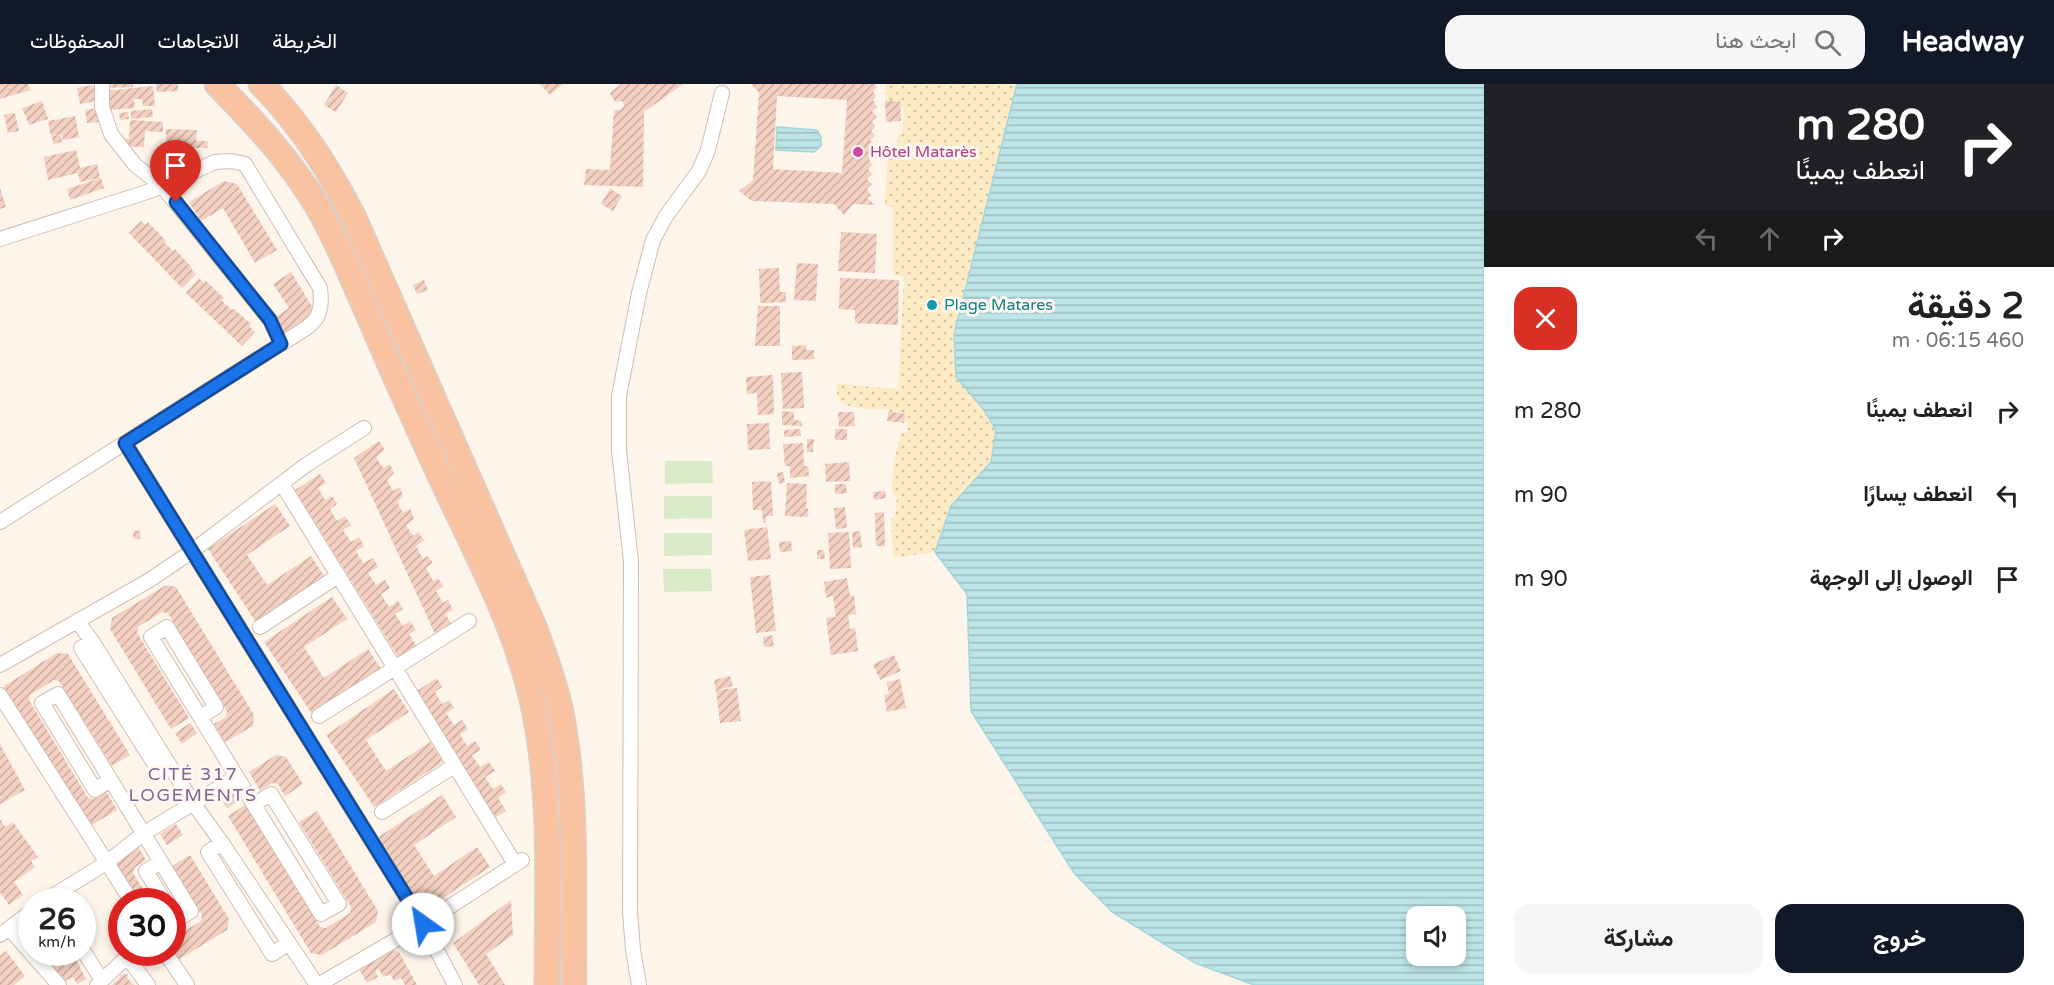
<!DOCTYPE html>
<html lang="ar">
<head>
<meta charset="utf-8">
<style>
  :root { --surface:#fff; --page:#f6f6f6; --text:#222; --muted:#767676; --accent:#111827 }
  body { margin:0; font-family:"Varela Round",Vazirmatn,sans-serif; background:var(--page); color:var(--text); direction:rtl; height:100vh; display:flex; flex-direction:column; font-size:22px; white-space:nowrap }
  * { box-sizing:border-box; margin:0 }
  p { font-size:20px; color:var(--muted) }
  .icon { flex:none; width:33px; height:33px; fill:none; stroke:currentColor; stroke-width:2; stroke-linecap:round; stroke-linejoin:round }
  .map { position:relative; flex:1; overflow:hidden; direction:ltr }
  .sheet { display:flex; flex-direction:column; background:var(--surface); width:570px }
  .sheet>* { flex:none }
  .hud { background:#202124; color:#fff; overflow:hidden }
  .controls { position:absolute; left:1406px; top:822px; display:grid; gap:12px }
  .controls a { display:grid; place-items:center; width:60px; height:60px; border-radius:12px; background:var(--surface); box-shadow:0 3px 9px #0003; font-size:30px }
  .speed { position:absolute; left:18px; top:804px; display:flex; gap:12px; font-size:30px; font-weight:700; text-align:center }
  .speed>* { display:grid; place-content:center; width:78px; height:78px; border-radius:50%; background:var(--surface); box-shadow:0 3px 9px #0003; line-height:1 }
  .speed small { font-size:15px; font-weight:400 }
  .speed .limit { border:9px solid #d22; background:#fff; color:#111 }
  .pin { position:absolute; display:grid; place-items:center; width:51px; height:51px; color:#fff; margin:-62px -26px; border-radius:50% 50% 50% 0; rotate:-45deg; box-shadow:0 0 6px #0007 }
  .pin .icon { rotate:45deg }
  .me { position:absolute; width:66px; margin:-33px; rotate:328deg; stroke-linejoin:round; filter:drop-shadow(0 0 4px #0008) }
  .turn { display:flex; align-items:center; gap:21px; height:126px; padding:0 30px; font-size:27px }
  .turn .icon { width:78px; height:78px; stroke-width:2.5 }
  .turn b { display:block; font-size:42px; line-height:51px }
  .lanes { display:flex; align-items:center; height:57px; padding:0 30px; background:#0003; justify-content:center; gap:30px; direction:ltr }
  .lanes .off { opacity:.35 }
  .round { display:grid; place-items:center; flex:none; width:63px; height:63px; border-radius:18px; background:var(--page) }
  .overview { display:flex; align-items:center; justify-content:space-between; height:102px; padding:0 30px }
  h1 { font-size:36px; font-weight:700; line-height:45px }
  .action { display:flex; gap:12px; margin-top:auto; padding:12px 30px }
  .action a { flex:1; height:69px; border-radius:18px; background:var(--accent); color:#fff; font-size:24px; font-weight:700; line-height:69px; text-align:center }
  .action a+a { background:var(--page); color:var(--text) }
  ul { padding:0; list-style:none }
  li { display:flex; align-items:center; gap:18px; height:84px; padding:0 30px }
  li div { flex:1 }
  li b { display:block; font-size:22px }
  li em { font-style:normal }
  header { display:flex; align-items:center; gap:36px; box-sizing:border-box; height:84px; padding:0 30px; background:var(--accent); color:#fff }
  header strong { font-size:28px }
  nav { display:flex; gap:33px; margin-inline-start:auto; font-size:21px }
  .search { width:420px; height:54px; background:var(--page); display:flex; align-items:center; gap:15px; box-sizing:border-box; padding:0 21px; border-radius:18px; color:var(--muted); font-size:22px }
  main { display:flex; flex:1; min-height:0 }
  .map>svg:first-child { display:block }
  .sand { fill:url(#sand-dots) }
  .pitch { fill:#d9ecc7 }
  .water { fill:url(#water-rules); stroke:#a3d6da; stroke-width:1.5; fill-rule:evenodd }
  .building { fill:url(#building-hatch); fill-rule:evenodd }
  .lines { fill:none; stroke-linecap:round; stroke-linejoin:round }
  .minor-casing { stroke:#d2bdb1; stroke-width:16 }
  .trunk-casing { stroke:#d9d0cd; stroke-width:27 }
  .minor { stroke:#fff; stroke-width:14 }
  .trunk { stroke:#f9c2a1; stroke-width:24 }
  .route-casing { stroke:#114b97; stroke-width:15 }
  .route { stroke:#1a73e8; stroke-width:10 }
  .hotel-dot { fill:#d1479c; stroke:#fff8f0; stroke-width:2 }
  .culture-dot { fill:#0f9aa8; stroke:#fff8f0; stroke-width:2 }
  .labels { text-anchor:middle; dominant-baseline:central; stroke-width:6; stroke-linejoin:round; paint-order:stroke }
  .hotel-label { font-size:16px; fill:#b23c85; stroke:#fff8f0; text-anchor:start }
  .culture-label { font-size:16px; fill:#0d838f; stroke:#fff8f0; text-anchor:start }
  .neighbourhood-label { font-size:18px; letter-spacing:1.5px; fill:#806494; stroke:#fff8f0 }
</style>
</head>
<body>
<header>
<strong>Headway</strong>
<div class="search"><svg class="icon" aria-label="search" viewBox="0 0 24 24"><circle cx="10" cy="10" r="6"/><path d="M15 15l6 6"/></svg>ابحث هنا</div>
<nav><a>الخريطة</a><a>الاتجاهات</a><a>المحفوظات</a></nav>
</header>
<main>
<section class="sheet">
<div class="hud">
<div class="turn"><svg class="icon" aria-label="right" viewBox="0 0 24 24"><path d="M7 20v-9h11M14 6l5 5-5 5"/></svg><div><b>280 m</b>انعطف يمينًا</div></div>
<div class="lanes"><svg class="icon off" aria-label="left" viewBox="0 0 24 24"><path d="M17 20v-9H6M10 6l-5 5 5 5"/></svg><svg class="icon off" aria-label="ahead" viewBox="0 0 24 24"><path d="M12 20V5M6 11l6-6 6 6"/></svg><svg class="icon" aria-label="right" viewBox="0 0 24 24"><path d="M7 20v-9h11M14 6l5 5-5 5"/></svg></div>
</div>
<div class="overview"><div><h1>2 دقيقة</h1><p>460 m · 06:15</p></div><a class="round" style="background:#d93025;color:#fff"><svg class="icon" aria-label="close" viewBox="0 0 24 24"><path d="M6 6l12 12M18 6L6 18"/></svg></a></div>
<ul>
<li><svg class="icon" aria-label="right" viewBox="0 0 24 24"><path d="M7 20v-9h11M14 6l5 5-5 5"/></svg><div><b>انعطف يمينًا</b></div><em>280 m</em></li>
<li><svg class="icon" aria-label="left" viewBox="0 0 24 24"><path d="M17 20v-9H6M10 6l-5 5 5 5"/></svg><div><b>انعطف يسارًا</b></div><em>90 m</em></li>
<li><svg class="icon" aria-label="arrive" viewBox="0 0 24 24"><path d="M6 21V4h12l-3 4 3 4H6"/></svg><div><b>الوصول إلى الوجهة</b></div><em>90 m</em></li>
</ul>
<div class="action"><a>خروج</a><a>مشاركة</a></div>
</section>
<div class="map">
<svg width="1484" height="901" viewBox="0 0 1484 901">
  <defs>
    <pattern id="sand-dots" width="8" height="8" patternUnits="userSpaceOnUse" patternTransform="scale(1.5)"><rect width="8" height="8" fill="#fcebc4"/><path d="M2 2h.1M6 6h.1" fill="none" stroke="#d1c1a1" stroke-width="1.8" stroke-linecap="round"/></pattern>
    <pattern id="water-rules" width="6" height="5" patternUnits="userSpaceOnUse" patternTransform="scale(1.5)"><rect width="6" height="5" fill="#bde5e8"/><path d="M0 2.5h6" fill="none" stroke="#9ebcbe"/></pattern>
    <pattern id="building-hatch" width="6" height="6" patternUnits="userSpaceOnUse" patternTransform="scale(1.5)"><rect width="6" height="6" fill="#f3d0c1"/><path d="M-1 1l2-2M0 6l6-6M5 7l2-2" fill="none" stroke="#caac9f"/></pattern>
  </defs>
  <rect width="100%" height="100%" fill="#fdf4ea"/>
  <path class="sand" d="M 886,0 L 1017,0 L 954,250 L 956,293 L 984,326 L 996,346 L 991,378 L 951,422 L 935,468 L 893,474 L 891,436 L 895,430 L 897,413 L 892,409 L 894,376 L 901,350 L 907,348 L 907,338 L 890,338 L 889,326 C 877,325 845,326 839,315 C 836,311 837,305 837,300 L 898,305 L 904,192 L 893,191 L 893,123 L 885,121 L 888,71 L 897,69 L 898,50 L 903,50 L 904,23 L 885,21 Z"/>
  <path class="pitch" d="M 665,377 L 712,377 L 713,399 L 665,400 Z
    M 664,412 L 712,412 L 712,434 L 664,435 Z
    M 664,449 L 712,449 L 712,471 L 664,472 Z
    M 663,485 L 711,485 L 712,507 L 664,508 Z"/>
  <path class="water" d="M 1017,0 L 1484,0 L 1484,901 L 1254,901 L 1195,879 L 1112,828 L 1074,789 L 971,627 L 967,510 L 935,468 L 951,422 L 991,378 L 996,346 L 984,326 L 956,293 L 954,250 ZM 1416,832 L 1455,832 L 1455,872 L 1416,872 Z
    M 777,43 L 817,46 L 821,53 L 821,62 L 814,68 L 776,66 Z"/>
  <path class="building" d="M 0,0 L 28,0 L 30,6 L 0,15 Z
    M 102,0 L 133,0 L 133,3 L 102,4 Z
    M 156,0 L 178,0 L 178,7 L 157,8 Z
    M 540,0 L 563,0 L 550,11 Z
    M 621,0 L 683,0 L 644,28 L 643,103 L 584,101 L 586,85 L 610,86 L 614,26 L 621,26 L 624,21 L 622,17 L 615,18 L 610,9 Z
    M 751,0 L 875,0 L 877,3 L 873,7 L 876,12 L 873,16 L 877,23 L 872,27 L 877,33 L 872,37 L 875,42 L 871,47 L 875,51 L 870,56 L 875,61 L 870,66 L 874,71 L 869,75 L 872,81 L 868,85 L 872,90 L 867,95 L 872,100 L 867,105 L 871,111 L 867,114 L 875,121 L 853,120 L 844,131 L 834,120 L 752,117 L 739,107 L 753,96 L 759,9 ZM 777,12 L 847,16 L 842,89 L 773,85 Z
    M 93,1 L 96,17 L 80,20 L 77,4 Z
    M 336,1 L 348,9 L 336,28 L 324,21 Z
    M 153,2 L 155,22 L 143,22 L 142,15 L 134,15 L 135,24 L 107,26 L 105,7 Z
    M 42,17 L 48,35 L 29,41 L 22,24 Z
    M 885,17 L 900,17 L 901,37 L 886,38 Z
    M 98,24 L 100,38 L 87,39 L 85,26 Z
    M 152,25 L 153,33 L 131,35 L 131,27 Z
    M 128,28 L 129,35 L 120,36 L 119,29 Z
    M 15,29 L 19,47 L 8,49 L 4,31 Z
    M 75,32 L 79,53 L 63,56 L 62,50 L 51,52 L 48,37 Z
    M 130,36 L 163,38 L 163,48 L 145,47 L 144,63 L 110,62 L 111,54 L 129,55 Z
    M 166,45 L 197,46 L 196,57 L 208,57 L 207,64 L 166,64 Z
    M 61,51 L 62,58 L 53,60 L 52,52 Z
    M 76,66 L 80,84 L 97,80 L 100,94 L 80,98 L 78,89 L 48,96 L 44,73 Z
    M 101,94 L 104,104 L 70,116 L 67,105 Z
    M 224,97 L 237,100 L 277,166 L 255,179 L 223,124 L 201,137 L 189,118 Z
    M 0,104 L 6,123 L 0,125 Z
    M 610,105 L 622,112 L 613,127 L 601,120 Z
    M 141,137 L 145,141 L 148,138 L 166,157 L 164,158 L 173,167 L 175,165 L 192,184 L 191,185 L 196,190 L 182,204 L 129,149 Z
    M 841,148 L 877,150 L 875,189 L 838,187 Z
    M 797,179 L 818,180 L 816,217 L 794,216 Z
    M 779,184 L 780,208 L 786,208 L 786,218 L 760,219 L 759,185 Z
    M 291,188 L 313,224 L 310,237 L 279,256 L 268,238 L 289,224 L 273,200 Z
    M 199,194 L 204,199 L 205,196 L 224,214 L 221,216 L 232,226 L 234,225 L 251,240 L 249,242 L 255,248 L 242,262 L 186,209 Z
    M 840,194 L 899,196 L 898,241 L 855,239 L 855,226 L 839,225 Z
    M 424,196 L 428,206 L 417,210 L 413,201 Z
    M 758,222 L 780,222 L 780,262 L 755,262 Z
    M 806,261 L 806,266 L 814,266 L 814,275 L 792,276 L 792,262 Z
    M 802,288 L 804,324 L 783,325 L 781,289 Z
    M 773,291 L 774,330 L 758,331 L 757,309 L 747,310 L 746,293 Z
    M 782,327 L 794,328 L 794,336 L 802,337 L 802,342 L 782,341 Z
    M 838,328 L 854,328 L 855,342 L 839,343 Z
    M 888,328 L 905,330 L 904,339 L 887,337 Z
    M 769,339 L 770,365 L 748,366 L 747,340 Z
    M 800,345 L 801,352 L 784,353 L 784,346 Z
    M 835,345 L 847,345 L 847,356 L 835,356 Z
    M 807,355 L 814,355 L 813,368 L 807,368 Z
    M 379,357 L 385,366 L 376,373 L 383,384 L 390,380 L 394,389 L 387,396 L 393,407 L 400,403 L 403,412 L 397,418 L 403,429 L 410,425 L 414,435 L 406,441 L 413,452 L 418,448 L 424,456 L 416,462 L 423,475 L 428,472 L 433,479 L 426,484 L 433,497 L 438,494 L 443,502 L 436,507 L 443,519 L 448,516 L 453,526 L 445,530 L 453,542 L 436,552 L 354,374 Z
    M 803,359 L 804,382 L 808,382 L 809,392 L 790,394 L 790,382 L 785,382 L 783,360 Z
    M 849,378 L 850,397 L 826,398 L 825,380 Z
    M 783,388 L 785,398 L 779,400 L 777,389 Z
    M 320,390 L 326,399 L 318,404 L 325,416 L 332,412 L 337,420 L 330,425 L 337,437 L 345,432 L 351,441 L 343,446 L 351,458 L 359,453 L 364,462 L 356,467 L 363,479 L 373,474 L 378,483 L 368,489 L 376,501 L 385,496 L 390,504 L 381,510 L 389,523 L 398,517 L 403,525 L 395,530 L 403,542 L 410,537 L 416,546 L 409,550 L 417,563 L 399,574 L 295,406 Z
    M 771,397 L 773,432 L 766,432 L 766,439 L 763,439 L 762,426 L 753,426 L 752,398 Z
    M 787,399 L 807,400 L 806,424 L 808,425 L 808,433 L 785,432 Z
    M 835,400 L 846,400 L 847,409 L 835,410 Z
    M 885,407 L 886,414 L 874,416 L 873,408 Z
    M 275,420 L 290,442 L 247,471 L 267,501 L 311,472 L 324,492 L 255,537 L 208,465 Z
    M 845,423 L 847,444 L 836,445 L 834,424 Z
    M 884,428 L 885,462 L 876,462 L 875,429 Z
    M 767,443 L 771,475 L 748,477 L 744,446 Z
    M 134,446 L 141,447 L 140,455 L 133,454 Z
    M 860,447 L 862,463 L 853,464 L 852,448 Z
    M 849,448 L 851,484 L 830,485 L 828,449 Z
    M 791,457 L 792,467 L 780,468 L 779,458 Z
    M 817,466 L 824,466 L 825,475 L 817,475 Z
    M 770,491 L 776,547 L 756,549 L 750,493 Z
    M 847,494 L 850,512 L 854,511 L 856,530 L 848,531 L 850,545 L 855,544 L 858,567 L 831,571 L 826,534 L 836,533 L 833,512 L 826,514 L 824,498 Z
    M 166,501 L 176,503 L 254,631 L 253,642 L 225,658 L 214,640 L 226,633 L 227,627 L 168,529 L 162,528 L 138,543 L 137,549 L 189,634 L 171,645 L 110,545 L 112,534 Z
    M 332,513 L 347,535 L 304,563 L 324,594 L 368,565 L 381,585 L 312,630 L 264,558 Z
    M 772,551 L 774,562 L 764,563 L 763,553 Z
    M 57,569 L 68,570 L 130,671 L 112,682 L 59,597 L 54,596 L 30,611 L 29,616 L 88,714 L 94,715 L 106,707 L 117,726 L 90,742 L 2,613 L 4,602 Z
    M 894,571 L 901,587 L 880,596 L 873,580 Z
    M 730,592 L 733,602 L 716,606 L 714,596 Z
    M 437,594 L 442,603 L 435,608 L 442,620 L 449,616 L 454,624 L 446,629 L 454,641 L 462,636 L 468,645 L 460,650 L 467,662 L 475,657 L 481,666 L 472,671 L 480,683 L 489,678 L 495,687 L 485,693 L 493,705 L 501,700 L 506,708 L 498,714 L 506,727 L 491,736 L 412,610 Z
    M 900,595 L 906,624 L 887,628 L 884,611 L 889,610 L 887,598 Z
    M 737,604 L 741,637 L 720,639 L 716,606 Z
    M 394,605 L 409,628 L 366,656 L 386,687 L 430,658 L 443,678 L 374,723 L 326,651 Z
    M 190,639 L 197,649 L 182,660 L 175,649 Z
    M 0,660 L 25,706 L 0,720 Z
    M 276,671 L 286,673 L 303,700 L 285,712 L 278,700 L 272,699 L 260,706 L 249,688 Z
    M 235,703 L 243,714 L 227,724 L 220,713 Z
    M 442,711 L 456,733 L 414,761 L 434,792 L 477,763 L 490,783 L 422,828 L 374,756 Z
    M 245,721 L 320,843 L 326,844 L 350,829 L 351,823 L 299,738 L 317,727 L 378,827 L 376,838 L 322,871 L 311,869 L 228,732 Z
    M 0,735 L 5,743 L 13,738 L 38,773 L 31,777 L 35,783 L 14,798 L 23,811 L 9,821 L 0,808 Z
    M 176,740 L 183,751 L 167,761 L 160,750 Z
    M 135,758 L 146,776 L 134,784 L 133,789 L 151,818 L 126,818 L 106,786 Z
    M 190,771 L 229,835 L 227,846 L 173,879 L 162,877 L 157,868 L 172,868 L 172,851 L 177,852 L 201,837 L 202,831 L 172,782 Z
    M 511,816 L 513,851 L 486,870 L 505,901 L 479,901 L 453,859 Z
    M 389,865 L 399,868 L 417,901 L 405,901 L 401,894 L 394,897 L 390,890 L 383,893 L 379,885 L 375,887 L 378,893 L 367,899 L 358,883 Z
    M 6,867 L 25,892 L 14,901 L 0,901 L 0,872 Z
    M 45,868 L 58,868 L 71,891 L 60,868 L 72,868 L 86,895 L 77,900 L 73,893 L 63,898 Z
    M 128,890 L 127,894 L 134,901 L 112,901 L 120,893 L 120,891 Z"/>
  <g class="lines">
    <g class="minor-casing">
      <path id="minor" d="M 102,0 L 102,23 L 111,50 L 135,81 L 162,102 L 270,236 L 281,260
        M 0,155 L 150,107 L 215,78 L 231,77 L 245,80 L 320,204 C 325,240 308,242 281,260 L 0,438
        M 125,359 L 423,840 L 522,776
        M 282,400 L 515,780
        M 77,537 L 92,557 L 193,719 L 222,759 L 317,901
        M 260,543 L 338,492
        M 92,557 L 81,564 L 159,687 L 169,680
        M 0,581 L 148,497 L 191,468 L 306,381 L 364,344
        M 0,611 L 132,818
        M 319,632 L 469,537
        M 200,633 L 216,623 L 167,543 L 151,553 L 321,830 L 339,820 L 271,710 L 254,720
        M 110,696 L 95,706 L 42,619 L 58,610 L 191,827 L 177,836 L 172,829
        M 382,728 L 454,682
        M 222,759 L 208,768 L 272,870 L 289,859
        M 161,778 L 146,787 L 165,818
        M 43,818 L 106,779 L 143,750 L 236,693
        M 0,851 L 32,827
        M 15,851 L 59,901
        M 82,865 L 102,896
        M 165,868 L 187,901
        M 97,901 L 127,873 L 148,901
        M 318,901 L 423,840 L 455,901
        M 639,901 L 633,866 L 630,828 L 631,478 L 619,366 L 619,312 L 639,209 L 653,156 L 666,132 L 699,87 L 708,66 L 722,9"/>
    </g>
    <g class="trunk-casing">
      <path id="trunk" d="M 217,0 C 247,31 277,62 301,97 C 329,136 346,181 366,225 C 388,278 412,330 436,383 C 471,460 515,537 533,620 C 553,712 547,808 547,901
        M 261,0 C 300,39 329,85 354,134 L 535,545 C 547,578 559,611 564,646 C 578,730 572,816 574,901"/>
    </g>
    <use href="#minor" class="minor"/>
    <use href="#trunk" class="trunk"/>
  </g>
  <g class="lines">
    <g class="route-casing">
      <path id="route" d="M 176,118 L 270,236 L 281,260 L 125,359 L 423,840"/>
    </g>
    <use href="#route" class="route"/>
  </g>
  <circle class="hotel-dot" cx="858" cy="68" r="6"/>
  <circle class="culture-dot" cx="932" cy="221" r="6"/>
  <g class="labels">
    <g class="hotel-label">
      <text x="870" y="68">Hôtel Matarès</text>
    </g>
    <g class="culture-label">
      <text x="944" y="221">Plage Matares</text>
    </g>
    <g class="neighbourhood-label">
      <text x="193" y="690">CITÉ 317<tspan x="193" dy="21">LOGEMENTS</tspan></text>
    </g>
  </g>
</svg>
<div class="controls">
<a><svg class="icon" aria-label="sound" viewBox="0 0 24 24"><path d="M4 9h4l5-4v14l-5-4H4zM17 9q2 3 0 6"/></svg></a>
</div>
<div class="speed"><div>26<small>km/h</small></div><div class="limit">30</div></div>
<div class="pin" style="left:176px;top:118px;background:#d93025"><svg class="icon" aria-label="arrive" viewBox="0 0 24 24"><path d="M6 21V4h12l-3 4 3 4H6"/></svg></div>
<svg class="me" style="left:423px;top:840px" viewBox="-20 -20 40 40"><circle r="19" fill="#fff"/><path d="M0-13L10 11 0 6-10 11z" fill="#1a73e8"/></svg>
</div>
</main>
</body>
</html>
